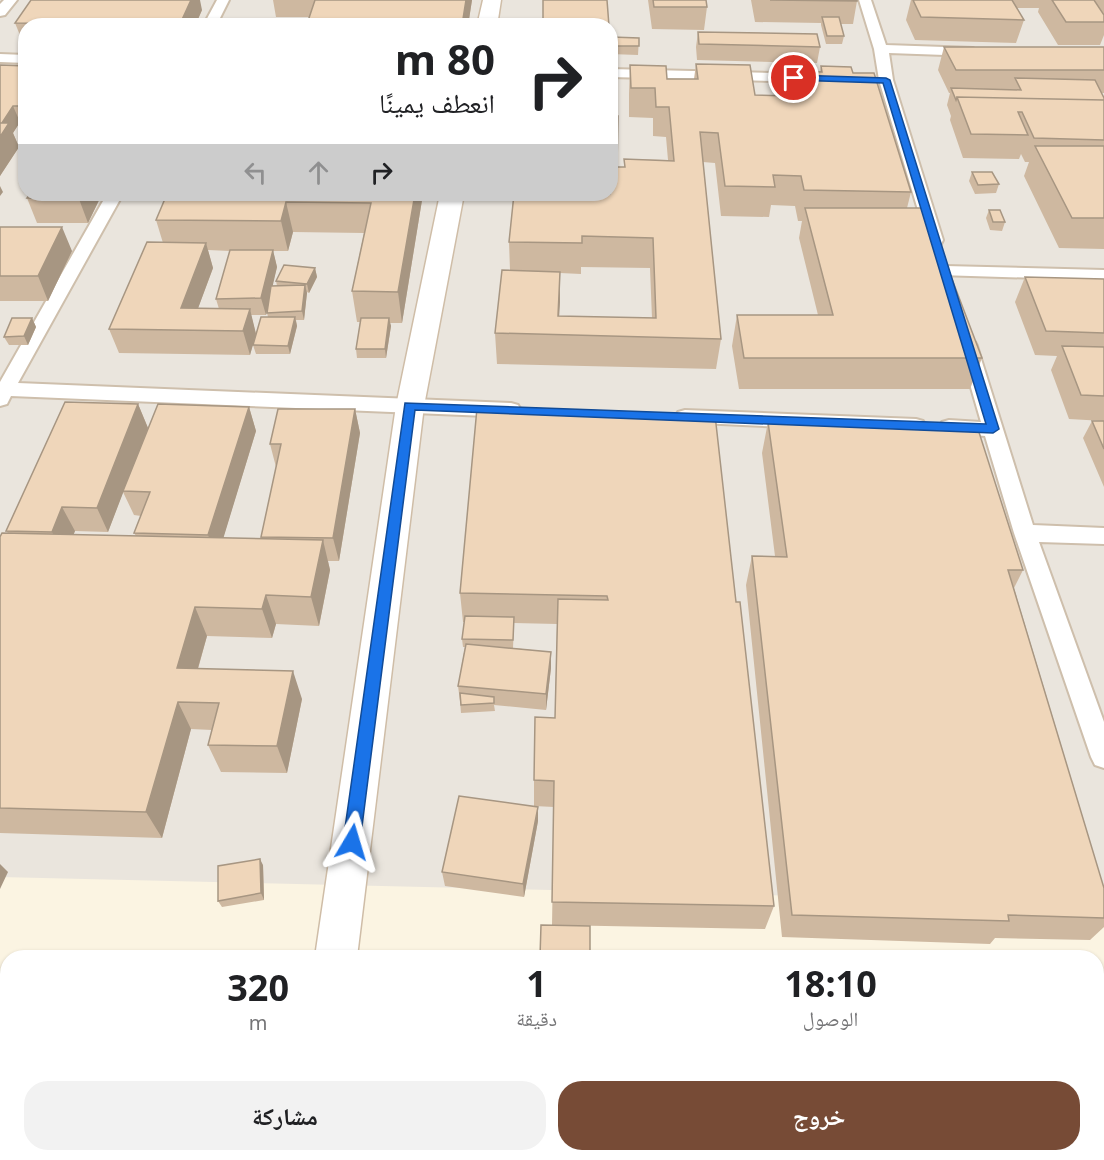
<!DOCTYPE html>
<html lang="ar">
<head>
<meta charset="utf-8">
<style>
  :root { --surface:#fff; --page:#f2f2f2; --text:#202124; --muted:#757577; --accent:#774b36 }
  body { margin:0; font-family:"Noto Sans","Noto Naskh Arabic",sans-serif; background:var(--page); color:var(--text); direction:rtl; height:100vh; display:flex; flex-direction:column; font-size:22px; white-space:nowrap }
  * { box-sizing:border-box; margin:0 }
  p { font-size:20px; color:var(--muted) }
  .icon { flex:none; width:33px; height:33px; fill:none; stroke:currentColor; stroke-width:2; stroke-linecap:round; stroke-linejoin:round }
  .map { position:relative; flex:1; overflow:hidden; direction:ltr }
  .side { position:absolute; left:0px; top:950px; width:1104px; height:212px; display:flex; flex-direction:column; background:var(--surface); border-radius:24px 24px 0 0; box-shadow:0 2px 4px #0004; direction:rtl }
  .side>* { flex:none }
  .guide { position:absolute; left:18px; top:18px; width:600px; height:183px; border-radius:24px; box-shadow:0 2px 4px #0004; direction:rtl; background:#fff; color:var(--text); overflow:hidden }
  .pin { position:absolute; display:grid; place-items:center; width:51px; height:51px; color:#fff; margin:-26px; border:3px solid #fff; border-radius:50%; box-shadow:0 2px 6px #0007 }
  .me { position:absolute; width:66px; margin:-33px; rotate:7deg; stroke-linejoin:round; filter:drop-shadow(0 0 4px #0008) }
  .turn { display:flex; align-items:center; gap:21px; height:126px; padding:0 24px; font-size:27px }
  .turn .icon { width:78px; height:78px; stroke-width:2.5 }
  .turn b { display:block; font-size:42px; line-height:51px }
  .lanes { display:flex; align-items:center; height:57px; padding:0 24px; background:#0003; justify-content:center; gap:30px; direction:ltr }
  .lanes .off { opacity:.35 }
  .eta { display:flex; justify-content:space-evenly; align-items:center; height:102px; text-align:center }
  .eta b { font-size:36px; font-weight:700; line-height:42px }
  .cta { display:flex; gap:12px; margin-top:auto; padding:12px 24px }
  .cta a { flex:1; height:69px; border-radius:24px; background:var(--accent); color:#fff; font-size:24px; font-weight:700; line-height:69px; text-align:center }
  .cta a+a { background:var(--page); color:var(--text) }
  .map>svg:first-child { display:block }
  .industrial { fill:#eae5dd; fill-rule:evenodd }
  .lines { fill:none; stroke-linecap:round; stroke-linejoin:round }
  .lane-casing { stroke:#cebfac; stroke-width:4 }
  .street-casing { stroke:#cebfac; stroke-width:3 }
  .secondary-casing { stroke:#cfbda7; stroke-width:3 }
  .lane { fill:#fff; fill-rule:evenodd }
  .street { fill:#fff; fill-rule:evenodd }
  .secondary { fill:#fff; fill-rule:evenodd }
  .wall { fill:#ceb8a0; fill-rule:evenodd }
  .shaded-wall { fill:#a79682 }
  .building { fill:#efd6ba; stroke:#a79682; stroke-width:1.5 }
  .route { fill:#1a73e8; stroke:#114b97; stroke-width:1.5 }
</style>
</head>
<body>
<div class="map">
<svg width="1104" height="1160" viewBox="0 0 1104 1160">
  <rect width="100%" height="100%" fill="#fbf4e2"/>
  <path class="industrial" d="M 0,0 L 1104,0 L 1104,903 L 0,877 ZM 26,26 L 610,26 L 610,194 L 26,194 Z"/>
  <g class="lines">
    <g class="lane-casing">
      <path id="lane" d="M 4,0 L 17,0 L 5,15 L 0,16 L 0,4 Z
        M 217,0 L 229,0 L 216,26 L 203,26 Z
        M 859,0 L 871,0 L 886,45 L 973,48 L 980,52 L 973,56 L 889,53 L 893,80 L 943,240 L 941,244 L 929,244 L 927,240 L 879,80 L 874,49 Z
        M 0,54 L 26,55 L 26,63 L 0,62 Z
        M 610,69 L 813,74 L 820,78 L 813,82 L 610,77 Z
        M 107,194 L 123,194 L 18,383 L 511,403 L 518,405 L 521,410 L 518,415 L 511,417 L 11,396 L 7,404 L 0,406 L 0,382 Z
        M 945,266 L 1104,270 L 1104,280 L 939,275 L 936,271 L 939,267 Z
        M 968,340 L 975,342 L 977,346 L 1033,525 L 1104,528 L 1104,544 L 1039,542 L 1104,722 L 1104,768 L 1095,765 L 1091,757 L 1014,533 L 985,436 L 942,432 L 939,427 L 942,422 L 949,420 L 981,422 L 959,346 L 961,342 Z
        M 685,410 L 916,419 L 923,421 L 926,426 L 923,431 L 916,433 L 678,422 L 675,417 L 678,412 Z"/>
    </g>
    <g class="street-casing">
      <path id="street" d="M 0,1024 L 8,1025 L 8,1069 L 0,1068 Z
        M 1096,1107 L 1104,1107 L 1104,1153 L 1096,1153 Z"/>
    </g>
    <g class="secondary-casing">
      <path id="secondary" d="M 483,0 L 501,0 L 497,26 L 477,26 Z
        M 440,194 L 464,194 L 424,406 L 357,957 L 315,957 L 396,406 Z
        M 278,1154 L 326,1154 L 325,1160 L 277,1160 Z"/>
    </g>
    <use href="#lane" class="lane"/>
    <use href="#street" class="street"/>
    <use href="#secondary" class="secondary"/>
  </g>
  <path class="wall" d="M 273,0 L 472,0 L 468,26 L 308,26 L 308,21 L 309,17 L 276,17 Z
    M 648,0 L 706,0 L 707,7 L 704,30 L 652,29 Z
    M 751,0 L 857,0 L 857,1 L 853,24 L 840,24 L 844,36 L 842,44 L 826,44 L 821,25 L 821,23 L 755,22 Z
    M 911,0 L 1104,0 L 1104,35 L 1100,45 L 1058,45 L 1038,12 L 1039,8 L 1017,8 L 1024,20 L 1016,43 L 915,40 L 906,20 Z
    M 202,10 L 195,26 L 26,26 L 26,45 L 24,45 L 15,23 Z
    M 698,32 L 820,47 L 817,63 L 697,60 L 696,47 Z
    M 639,38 L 638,55 L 610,54 L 610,41 Z
    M 944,47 L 1104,47 L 1104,93 L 1101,93 L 1104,98 L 1104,249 L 1059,248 L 1024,176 L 1029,162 L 1025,162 L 1021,154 L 1019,159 L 963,158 L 950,120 L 951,116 L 947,105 L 950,93 L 949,93 L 938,70 Z
    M 696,64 L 755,95 L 779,96 L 783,71 L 820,72 L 821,66 L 853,73 L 911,192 L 907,208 L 982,358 L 970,389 L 739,389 L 732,346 L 737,315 L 818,315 L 799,238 L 802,221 L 798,221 L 795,206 L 771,205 L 769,217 L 721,216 L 715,163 L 703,162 L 721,339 L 716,369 L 497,364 L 495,333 L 510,270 L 509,242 L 513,202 L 513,194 L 610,194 L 610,70 L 616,116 L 618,116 L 617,167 L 624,167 L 624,159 L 668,160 L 666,137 L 653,136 L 653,118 L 629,117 L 629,94 L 630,65 L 667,79 L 694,79 ZM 581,267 L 650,268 L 652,318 L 559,316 L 560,273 L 581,274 Z
    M 0,65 L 26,66 L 26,123 L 20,122 L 13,133 L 19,147 L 0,176 Z
    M 972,172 L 999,184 L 996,193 L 975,194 L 969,181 Z
    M 30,194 L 102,194 L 88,223 L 37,223 L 27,198 Z
    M 167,194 L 423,194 L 402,323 L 390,323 L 391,326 L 386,358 L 357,358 L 356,349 L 360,322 L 357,322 L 352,291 L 364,233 L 293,232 L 288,251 L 273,251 L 277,267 L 272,286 L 277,286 L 276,281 L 315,268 L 317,277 L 309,293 L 307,292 L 304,320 L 296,320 L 297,326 L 290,354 L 256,354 L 253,345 L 268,317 L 267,313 L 269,301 L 266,315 L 251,315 L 256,334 L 250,355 L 119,353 L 109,329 L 163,243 L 156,220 ZM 208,250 L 230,251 L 216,299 L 219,309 L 198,308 L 213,268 Z
    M 989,210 L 1005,222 L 1002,231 L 990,230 L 986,218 Z
    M 0,227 L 72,251 L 48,301 L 0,301 Z
    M 1025,277 L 1104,279 L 1104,421 L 1069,419 L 1051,370 L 1057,356 L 1035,355 L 1015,302 Z
    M 32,318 L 36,327 L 28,345 L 9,345 L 4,337 Z
    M 138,404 L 148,428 L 249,407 L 256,431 L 223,538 L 261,539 L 261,537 L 276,467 L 270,444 L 355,409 L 360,433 L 339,561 L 328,561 L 330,570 L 319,626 L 276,624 L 272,638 L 207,636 L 198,669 L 302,699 L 287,773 L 221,772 L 208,745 L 212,730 L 191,729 L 162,838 L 0,833 L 0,537 L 8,533 L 6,531 ZM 123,492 L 134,515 L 141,516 L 134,533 L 136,536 L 73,535 L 75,531 L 108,532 Z
    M 477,408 L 736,602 L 774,906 L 765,929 L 552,925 L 554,807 L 534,806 L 534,780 L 555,718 L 557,624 L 514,623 L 513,648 L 551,652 L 551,668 L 546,710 L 494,705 L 495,711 L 461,713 L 460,701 L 458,686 L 465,647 L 463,647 L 462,639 L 464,622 L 463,622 L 460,593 Z
    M 1092,421 L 1104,421 L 1104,487 L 1083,438 Z
    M 768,422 L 1023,570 L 1014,588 L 1104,888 L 1104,927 L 1090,940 L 995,938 L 990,944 L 782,937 L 746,585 L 752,556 L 775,556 L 762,453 Z
    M 538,821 L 524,897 L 445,886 L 442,872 Z
    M 263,865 L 264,900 L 222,907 L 218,901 Z"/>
  <path class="shaded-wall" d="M 191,0 L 200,0 L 202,10 L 195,26 L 180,26 L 180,24 Z
    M 466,0 L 472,0 L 468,26 L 462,26 Z
    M 13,106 L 20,122 L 13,133 L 19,147 L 0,176 L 0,126 Z
    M 0,186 L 3,192 L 0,196 Z
    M 82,194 L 102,194 L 88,223 L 79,199 Z
    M 415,194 L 423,194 L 402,323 L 398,292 Z
    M 286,202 L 293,232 L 288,251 L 281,221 Z
    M 62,227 L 72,251 L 48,301 L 38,276 Z
    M 206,243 L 213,268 L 190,330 L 181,308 Z
    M 273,250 L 277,267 L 266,315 L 261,298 Z
    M 315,268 L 317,277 L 309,293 L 307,284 Z
    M 560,272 L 560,302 L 558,335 L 558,316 Z
    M 305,285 L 307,293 L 304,320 L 302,311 Z
    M 250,309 L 256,334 L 250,355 L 243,331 Z
    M 295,317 L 297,326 L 290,354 L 288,346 Z
    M 32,318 L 36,327 L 28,345 L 24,336 Z
    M 389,318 L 391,326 L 386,358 L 385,349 Z
    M 138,404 L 148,428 L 108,532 L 97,508 Z
    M 249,407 L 256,431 L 217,559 L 208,535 Z
    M 355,409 L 360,433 L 339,561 L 333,538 Z
    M 62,507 L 75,531 L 65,556 L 52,532 Z
    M 323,540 L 330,570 L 319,626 L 311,597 Z
    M 266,595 L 276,624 L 272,638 L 262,609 Z
    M 195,607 L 207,636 L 190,696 L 177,668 Z
    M 551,652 L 551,668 L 546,710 L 546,694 Z
    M 293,671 L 302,699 L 287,773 L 277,746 Z
    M 178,702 L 191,729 L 162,838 L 146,812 Z
    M 538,807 L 538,821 L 524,897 L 523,884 Z
    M 260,859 L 263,865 L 264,900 L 261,893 Z
    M 0,864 L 8,872 L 0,889 Z
    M 8,1132 L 8,1154 L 9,1154 L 7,1160 L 0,1160 L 0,1155 Z"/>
  <path class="building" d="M 31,0 L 191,0 L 180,24 L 15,23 Z
    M 315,0 L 466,0 L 462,25 L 452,26 L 428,26 L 308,21 Z
    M 543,0 L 607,0 L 609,26 L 543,26 Z
    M 653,0 L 706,0 L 707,7 L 654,7 Z
    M 770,0 L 857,0 L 857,1 Z
    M 913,0 L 1012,0 L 1024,20 L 921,17 Z
    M 1052,0 L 1094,0 L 1104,15 L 1104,22 L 1066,22 Z
    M 822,17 L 839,17 L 844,36 L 827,36 Z
    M 288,19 L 286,26 L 268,26 L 270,20 Z
    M 698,32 L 817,34 L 820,47 L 699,44 Z
    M 611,37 L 639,38 L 639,46 L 610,46 Z
    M 944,47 L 1104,47 L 1104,70 L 956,70 Z
    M 696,64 L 750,65 L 755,95 L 789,96 L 783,71 L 822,72 L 821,66 L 851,67 L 853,73 L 874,73 L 911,192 L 804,190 L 801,176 L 773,175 L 775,187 L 725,186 L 718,133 L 700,132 L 721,339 L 495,333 L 502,270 L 560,272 L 558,316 L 656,318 L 653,238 L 582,236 L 582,243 L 509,242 L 514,194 L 610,194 L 610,167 L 625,167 L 624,159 L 674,161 L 669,107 L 656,107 L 655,88 L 631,88 L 630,65 L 666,66 L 667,79 L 698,79 Z
    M 0,65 L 26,66 L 26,89 L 22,94 L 26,94 L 26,106 L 13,106 L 2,123 L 0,123 Z
    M 610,70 L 615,70 L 616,112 L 610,112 Z
    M 1015,78 L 1095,80 L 1104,98 L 1104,100 L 957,97 L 956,100 L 951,88 L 1021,90 Z
    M 957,97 L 1104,100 L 1104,140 L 1034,138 L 1022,112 L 1018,112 L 1028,135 L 971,134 Z
    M 610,116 L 618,116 L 617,165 L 610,165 Z
    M 0,123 L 9,123 L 0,137 Z
    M 1035,146 L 1104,146 L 1104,218 L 1072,218 Z
    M 972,172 L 992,172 L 999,184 L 978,185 Z
    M 30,194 L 82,194 L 79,199 L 27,198 Z
    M 167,194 L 415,194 L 398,292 L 352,291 L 371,203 L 286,202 L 281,221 L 156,220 Z
    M 805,208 L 925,208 L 982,358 L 744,358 L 737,315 L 833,315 Z
    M 989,210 L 1000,210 L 1005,222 L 993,222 Z
    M 0,227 L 62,227 L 38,276 L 0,276 Z
    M 147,242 L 206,243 L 181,308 L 250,309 L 243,331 L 109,329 Z
    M 230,250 L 273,250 L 261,298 L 216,299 Z
    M 284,265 L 315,268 L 307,284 L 276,281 Z
    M 1025,277 L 1104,279 L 1104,333 L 1046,331 Z
    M 305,285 L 302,311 L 267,313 L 271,286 Z
    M 261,317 L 295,317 L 288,346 L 253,345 Z
    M 12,318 L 32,318 L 24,336 L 4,337 Z
    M 361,318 L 389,318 L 385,349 L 356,349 Z
    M 1062,346 L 1104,347 L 1104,396 L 1081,395 Z
    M 65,402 L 138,404 L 97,508 L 62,507 L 52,532 L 6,531 Z
    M 158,404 L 249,407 L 208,535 L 134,533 L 150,492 L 123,491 Z
    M 477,408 L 715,415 L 736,602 L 740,602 L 774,906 L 552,902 L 554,781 L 534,780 L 535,717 L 555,718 L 558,599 L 608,600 L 607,596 L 460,593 Z
    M 278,409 L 355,409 L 333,538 L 261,537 L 281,444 L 270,444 Z
    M 1092,421 L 1104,421 L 1104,449 Z
    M 768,422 L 977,426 L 1023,570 L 1008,570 L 1104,888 L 1104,918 L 1008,915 L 1009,921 L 792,915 L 752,556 L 787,557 Z
    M 2,533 L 323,540 L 311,597 L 266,595 L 262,609 L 195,607 L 177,668 L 293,671 L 277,746 L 208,745 L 219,703 L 178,702 L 146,812 L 0,808 L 0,537 Z
    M 465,616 L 514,617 L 513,640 L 462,639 Z
    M 466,644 L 551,652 L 546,694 L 458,686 Z
    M 460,693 L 494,697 L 494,703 L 461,705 Z
    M 459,796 L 538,807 L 523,884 L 442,872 Z
    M 260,859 L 261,893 L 218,901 L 218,866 Z
    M 541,925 L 590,926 L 590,957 L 540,957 Z
    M 0,1112 L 8,1112 L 8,1132 L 0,1155 Z
    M 360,1154 L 417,1157 L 417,1160 L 359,1160 Z"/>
  <path class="route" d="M 794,75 L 886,78 L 890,80 L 999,429 L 993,433 L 415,410 L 360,842 L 357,847 L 352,850 L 346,847 L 343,842 L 405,403 L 986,424 L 883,83 L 791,80 L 790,78 Z"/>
</svg>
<div class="pin" style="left:794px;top:78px;background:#d93025"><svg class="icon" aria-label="arrive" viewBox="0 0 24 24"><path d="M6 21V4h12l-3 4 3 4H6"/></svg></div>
<svg class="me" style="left:352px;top:842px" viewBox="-20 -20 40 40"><path d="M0-17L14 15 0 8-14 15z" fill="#1a73e8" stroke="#fff" stroke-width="4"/></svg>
<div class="guide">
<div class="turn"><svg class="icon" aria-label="right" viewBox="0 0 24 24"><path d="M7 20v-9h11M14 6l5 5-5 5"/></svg><div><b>80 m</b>انعطف يمينًا</div></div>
<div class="lanes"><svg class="icon off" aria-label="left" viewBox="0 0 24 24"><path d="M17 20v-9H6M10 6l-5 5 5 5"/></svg><svg class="icon off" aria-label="ahead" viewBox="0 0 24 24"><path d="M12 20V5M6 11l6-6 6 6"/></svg><svg class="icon" aria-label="right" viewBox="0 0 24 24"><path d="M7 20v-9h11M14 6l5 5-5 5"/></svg></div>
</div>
<section class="side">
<div class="eta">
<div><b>18:10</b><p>الوصول</p></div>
<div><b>1</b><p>دقيقة</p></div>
<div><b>320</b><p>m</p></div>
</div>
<div class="cta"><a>خروج</a><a>مشاركة</a></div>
</section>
</div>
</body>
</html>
